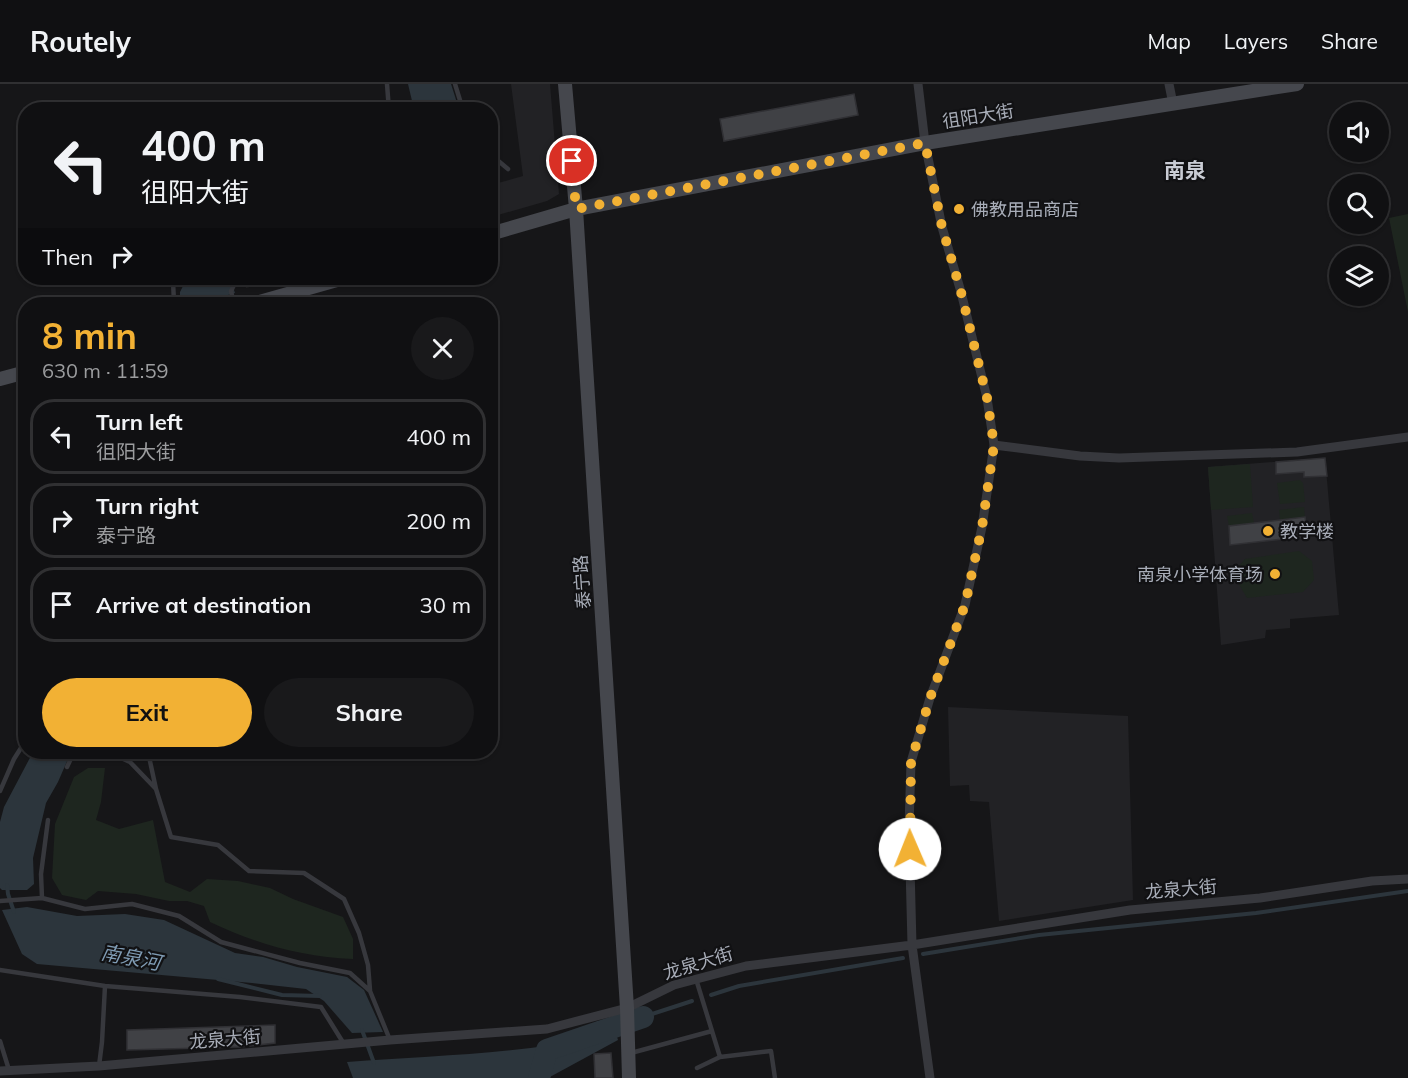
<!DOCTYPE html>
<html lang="en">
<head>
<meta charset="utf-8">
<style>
  :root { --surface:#101012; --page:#19191b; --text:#f1f3f6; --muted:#9c9d9f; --line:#303032; --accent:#f2b134 }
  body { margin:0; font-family:Mulish,"Noto Sans SC",sans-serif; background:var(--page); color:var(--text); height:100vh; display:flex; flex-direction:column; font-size:22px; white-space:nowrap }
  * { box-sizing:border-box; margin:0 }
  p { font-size:20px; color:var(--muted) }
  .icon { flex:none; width:33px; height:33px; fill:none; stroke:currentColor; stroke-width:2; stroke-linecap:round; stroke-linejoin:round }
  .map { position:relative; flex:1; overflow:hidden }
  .drawer { position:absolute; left:18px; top:213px; width:480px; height:462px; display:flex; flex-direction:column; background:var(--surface); border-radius:24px; box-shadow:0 2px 4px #0004,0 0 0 2px var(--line) }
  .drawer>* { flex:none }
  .hud { position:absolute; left:18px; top:18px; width:480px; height:183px; border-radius:24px; box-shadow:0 2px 4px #0004,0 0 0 2px var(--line); background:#101012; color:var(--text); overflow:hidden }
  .controls { position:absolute; left:1329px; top:18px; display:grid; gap:12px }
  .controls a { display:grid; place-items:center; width:60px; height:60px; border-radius:50%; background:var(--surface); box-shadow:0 2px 4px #0004,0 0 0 2px var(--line); font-size:30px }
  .pin { position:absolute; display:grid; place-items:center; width:51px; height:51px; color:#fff; margin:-26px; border:3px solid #fff; border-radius:50%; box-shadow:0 2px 6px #0007 }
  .me { position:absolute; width:66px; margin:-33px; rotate:359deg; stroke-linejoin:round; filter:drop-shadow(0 0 4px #0008) }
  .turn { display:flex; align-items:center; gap:21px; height:126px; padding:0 24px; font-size:27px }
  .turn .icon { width:78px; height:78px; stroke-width:2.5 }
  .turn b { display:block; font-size:42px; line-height:51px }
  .then { display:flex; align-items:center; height:57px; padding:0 24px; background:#0003; gap:12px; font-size:22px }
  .round { display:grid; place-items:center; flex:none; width:63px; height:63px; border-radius:32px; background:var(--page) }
  .head { display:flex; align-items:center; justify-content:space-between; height:102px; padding:0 24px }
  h1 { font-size:36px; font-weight:700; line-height:45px; color:var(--accent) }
  .action { display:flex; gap:12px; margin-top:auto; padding:12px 24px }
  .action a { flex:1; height:69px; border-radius:36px; background:var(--accent); color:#111; font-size:24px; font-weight:700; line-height:69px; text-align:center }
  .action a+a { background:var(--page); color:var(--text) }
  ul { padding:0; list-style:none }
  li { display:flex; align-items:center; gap:18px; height:75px; margin:0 12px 9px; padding:0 12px; border:3px solid var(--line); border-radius:24px }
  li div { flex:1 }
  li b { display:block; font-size:22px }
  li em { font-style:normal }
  header { display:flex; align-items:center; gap:36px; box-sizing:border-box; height:84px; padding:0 30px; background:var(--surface); border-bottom:2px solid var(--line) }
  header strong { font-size:28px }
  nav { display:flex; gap:33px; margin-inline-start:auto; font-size:21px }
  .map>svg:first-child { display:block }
  .built { fill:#222225 }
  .green { fill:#1e261f }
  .water { fill:#2c353c }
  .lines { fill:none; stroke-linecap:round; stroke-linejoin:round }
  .stream { stroke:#2c353c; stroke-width:4 }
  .river { stroke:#2c353c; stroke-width:22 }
  .building { fill:#404145; stroke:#303034; stroke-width:1.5 }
  .lane { stroke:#37383d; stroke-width:4.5 }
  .street { stroke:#37383d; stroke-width:9 }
  .secondary { stroke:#45474d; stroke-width:14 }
  .route { stroke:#f2b134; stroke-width:10; stroke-dasharray:0 18 }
  .poi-dot { fill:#f2b134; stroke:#111113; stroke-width:2 }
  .labels { text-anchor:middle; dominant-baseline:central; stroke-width:4.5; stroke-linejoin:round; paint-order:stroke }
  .street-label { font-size:18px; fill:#a8adb8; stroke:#111113 }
  .poi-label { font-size:18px; fill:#a8adb8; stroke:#111113; text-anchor:start }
  .water-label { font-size:20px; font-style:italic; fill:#7f9bb3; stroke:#111113 }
  .quarter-label { font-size:21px; font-weight:bold; fill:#c9ccd4; stroke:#111113 }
</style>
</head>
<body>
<header>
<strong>Routely</strong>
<nav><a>Map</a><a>Layers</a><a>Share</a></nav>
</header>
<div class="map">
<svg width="1408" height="994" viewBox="0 0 1408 994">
  <rect width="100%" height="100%" fill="#161618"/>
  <path class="built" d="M 511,0 L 550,0 L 559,110 L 547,117 L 491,133 L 491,101 L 523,92 Z
    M 243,194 L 282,194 L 246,204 Z
    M 1325,374 L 1339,531 L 1290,535 L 1290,544 L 1266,546 L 1265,554 L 1221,561 L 1208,383 Z
    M 948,623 L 1128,632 L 1133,816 L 999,837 L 989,718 L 970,717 L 969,701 L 950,702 Z"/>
  <path class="green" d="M 1408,130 L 1408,228 L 1389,134 Z
    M 1250,380 L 1253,423 L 1211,426 L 1208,383 Z
    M 1300,396 L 1303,399 L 1305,418 L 1280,420 L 1277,399 Z
    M 1304,423 L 1305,433 L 1280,436 L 1279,426 Z
    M 1252,429 L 1254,439 L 1229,442 L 1227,432 Z
    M 1299,467 L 1312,477 L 1314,496 L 1303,508 L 1247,514 L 1237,497 L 1237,484 L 1245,475 Z
    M 88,684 L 105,684 L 101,718 L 96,736 L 119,745 L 153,736 L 165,798 L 190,808 L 207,795 L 238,797 L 270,804 L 293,815 L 343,833 L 353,855 L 353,875 C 301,873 257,860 210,838 L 204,822 L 187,817 L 169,817 L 136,810 L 98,807 L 86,816 L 62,811 L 52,794 L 55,740 L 74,693 Z"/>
  <path class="water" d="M 408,0 L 451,0 L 459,25 L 412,25 L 413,21 Z
    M 187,194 L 230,194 L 235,209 L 197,220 L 180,220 L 180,208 Z
    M 33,668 L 71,668 L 58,698 L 46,719 L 33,774 L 34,800 L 27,806 L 2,806 L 0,804 L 0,738 L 4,723 Z
    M 27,823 L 77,832 L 125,830 L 164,836 L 235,869 L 263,873 L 297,883 L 347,893 L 364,906 L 383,948 L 352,949 L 324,917 L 306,905 L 252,899 L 37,880 L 22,870 L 2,826 Z
    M 615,946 L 618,956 L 548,994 L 353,994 L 347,978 C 415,973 485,971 553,961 C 574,958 594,948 615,946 Z"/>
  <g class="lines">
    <path class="stream" d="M 7,801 L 8,810 L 14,828
      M 923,870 L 1039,851 L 1256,829 L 1408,807
      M 218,895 L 282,911 L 320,912
      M 711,911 L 739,902 L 903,874
      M 643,933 L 692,917
      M 362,946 L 374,979"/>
    <path class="river" d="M 539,994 L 547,966 L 643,933"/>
  </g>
  <path class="building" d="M 854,10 L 858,31 L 724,57 L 720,35 Z
    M 1325,374 L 1327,392 L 1304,393 L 1304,388 L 1276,390 L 1276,378 Z
    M 1305,433 L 1308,452 L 1230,461 L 1229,442 Z
    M 275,941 L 275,959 L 240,963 L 127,966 L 127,946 Z
    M 611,969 L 613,994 L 595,994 L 594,970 Z"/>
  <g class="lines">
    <path class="lane" d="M 387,0 L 389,26
      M 455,0 L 463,26
      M 490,75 L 496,75 L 508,85
      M 234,194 L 235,199 L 231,207 L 234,220
      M 174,218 L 173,197 L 175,194
      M 108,668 L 130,678 L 156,705 L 171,753 L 218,761 L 249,787 L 304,789 L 344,815 L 359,849 L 368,881 L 370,906
      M 148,668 L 156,705
      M 67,683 L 74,668
      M 0,707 L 14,675 L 26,656
      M 42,814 L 41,790 L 48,736
      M 0,817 L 42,814 L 85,825 L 132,820 L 179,832 L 221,858 L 300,879 L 350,889 L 370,907 L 390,956
      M 0,886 L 105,902 L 240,913 L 321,923 L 344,960
      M 696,895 L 720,973
      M 0,957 L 9,986
      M 631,969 L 712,947
      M 99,982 L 102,958 L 105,902
      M 697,984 L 720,973 L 771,967 L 775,994"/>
    <path class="street" d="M 918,0 L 925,59 L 942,143 L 961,208 L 987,314 L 994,361 L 982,443 L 965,521 L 930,614 L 911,678 L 909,743 L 912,861 L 930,994
      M 1169,0 L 1173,20
      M 994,361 L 1080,372 L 1119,374 L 1297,368 L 1408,353
      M 0,987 L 99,982 L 390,956 L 547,945 L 627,924 L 674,901 L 746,882 L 912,861 L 1130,826 L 1260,814 L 1372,797 L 1408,795"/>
    <path class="secondary" d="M 565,0 L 576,125 L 627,924 L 629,994
      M 490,150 L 576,125 L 925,59 L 1297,0
      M 252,220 L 344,194
      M 0,295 L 26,288"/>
  </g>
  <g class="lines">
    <path class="route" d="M 572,77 L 576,125 L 925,59 L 942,143 L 961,208 L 987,314 L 994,361 L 982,443 L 965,521 L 930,614 L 911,678 L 910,765"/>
  </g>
  <g class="poi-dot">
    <circle cx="959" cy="125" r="6"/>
    <circle cx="1268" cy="447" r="6"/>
    <circle cx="1275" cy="490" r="6"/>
  </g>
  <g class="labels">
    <g class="street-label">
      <text transform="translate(978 32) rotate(-9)">徂阳大街</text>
      <text transform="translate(582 498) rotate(-94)">泰宁路</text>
      <text transform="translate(1181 805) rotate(-5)">龙泉大街</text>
      <text transform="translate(698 879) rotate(-17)">龙泉大街</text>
      <text transform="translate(225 955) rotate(-5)">龙泉大街</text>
    </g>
    <g class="poi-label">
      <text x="971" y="125">佛教用品商店</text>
      <text x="1280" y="447">教学楼</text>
      <text x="1263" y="490" text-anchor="end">南泉小学体育场</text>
    </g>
    <g class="water-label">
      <text transform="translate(131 873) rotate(11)">南泉河</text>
    </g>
    <g class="quarter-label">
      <text x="1185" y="86">南泉</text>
    </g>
  </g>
</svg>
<div class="controls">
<a><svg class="icon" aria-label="sound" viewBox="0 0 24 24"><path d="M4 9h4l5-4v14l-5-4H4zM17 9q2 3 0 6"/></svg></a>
<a><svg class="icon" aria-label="search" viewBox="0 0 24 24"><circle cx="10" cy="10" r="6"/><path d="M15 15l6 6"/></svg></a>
<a><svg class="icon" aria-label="layers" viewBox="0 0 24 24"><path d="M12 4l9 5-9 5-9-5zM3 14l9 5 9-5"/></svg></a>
</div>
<div class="pin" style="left:572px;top:77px;background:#d93025"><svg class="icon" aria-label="arrive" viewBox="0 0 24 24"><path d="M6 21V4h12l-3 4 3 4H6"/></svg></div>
<svg class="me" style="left:910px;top:765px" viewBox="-20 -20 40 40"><circle r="19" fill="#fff"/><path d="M0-13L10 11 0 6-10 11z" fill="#f2b134"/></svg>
<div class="hud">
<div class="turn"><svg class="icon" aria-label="left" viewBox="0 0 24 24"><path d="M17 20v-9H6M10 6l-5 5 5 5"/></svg><div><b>400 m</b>徂阳大街</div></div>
<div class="then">Then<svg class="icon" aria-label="right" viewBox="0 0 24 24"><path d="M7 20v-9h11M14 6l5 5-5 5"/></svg></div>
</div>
<section class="drawer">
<div class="head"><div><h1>8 min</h1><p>630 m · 11:59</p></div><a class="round"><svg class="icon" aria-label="close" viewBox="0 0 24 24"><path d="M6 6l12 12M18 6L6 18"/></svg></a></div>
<ul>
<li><svg class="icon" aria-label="left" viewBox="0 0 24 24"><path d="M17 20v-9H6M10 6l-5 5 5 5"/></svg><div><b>Turn left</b><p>徂阳大街</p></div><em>400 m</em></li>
<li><svg class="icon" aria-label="right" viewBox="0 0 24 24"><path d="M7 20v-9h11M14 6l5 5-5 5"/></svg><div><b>Turn right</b><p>泰宁路</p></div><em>200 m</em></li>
<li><svg class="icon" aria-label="arrive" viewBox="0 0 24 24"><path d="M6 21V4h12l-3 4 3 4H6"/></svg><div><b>Arrive at destination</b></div><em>30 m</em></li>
</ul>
<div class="action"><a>Exit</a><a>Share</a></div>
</section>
</div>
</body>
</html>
